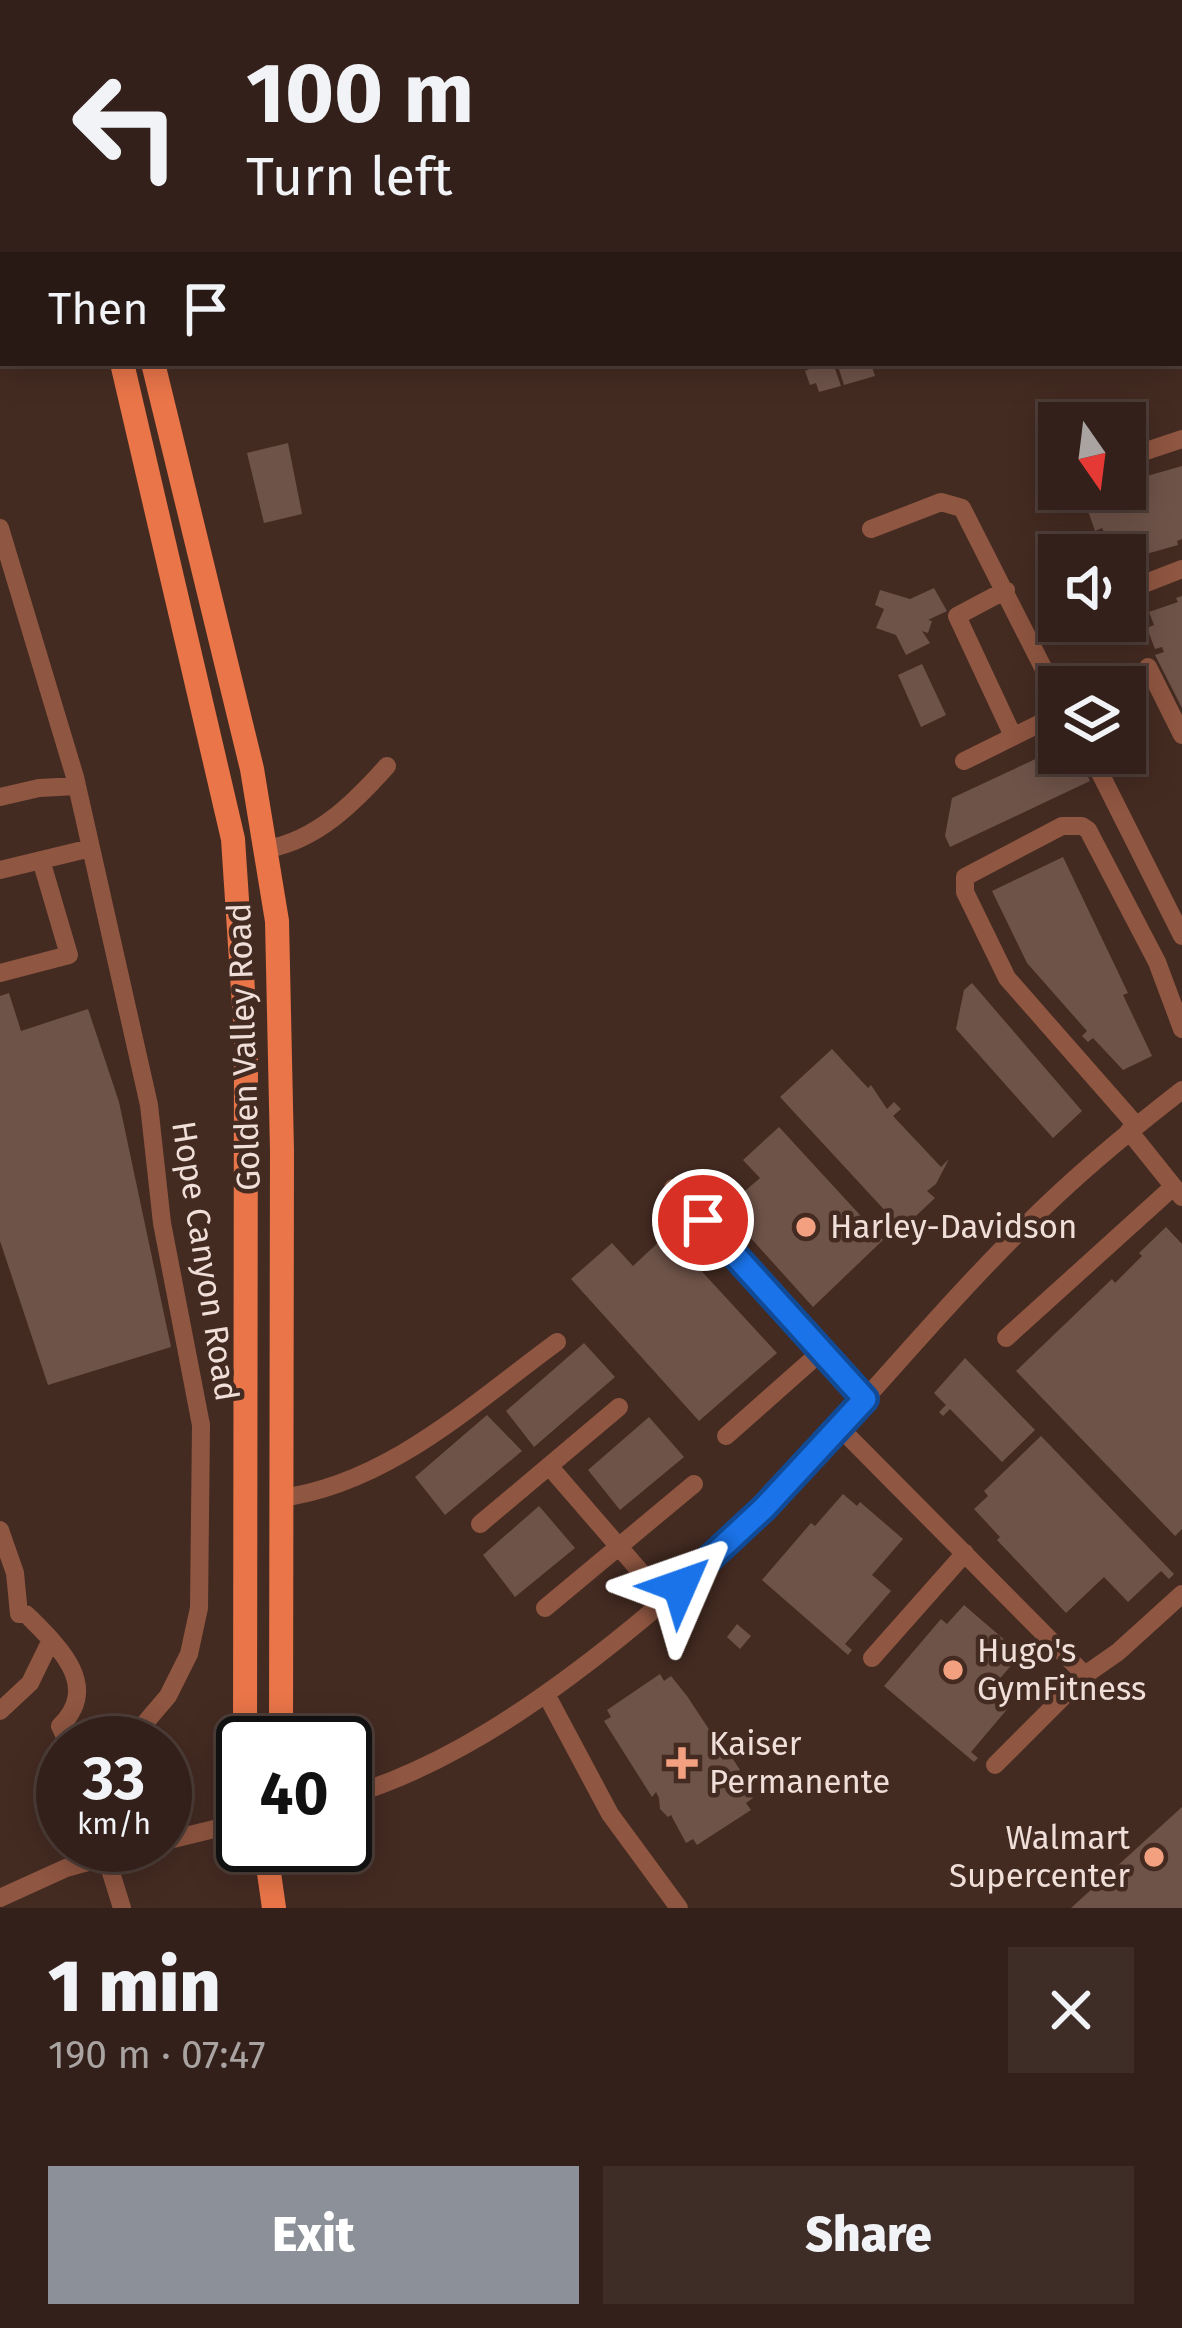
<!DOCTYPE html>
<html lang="en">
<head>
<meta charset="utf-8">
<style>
  :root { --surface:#33201a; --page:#3e2d27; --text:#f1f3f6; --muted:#a9a3a2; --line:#4e3e39; --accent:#8c9099 }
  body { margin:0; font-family:"Fira Sans",sans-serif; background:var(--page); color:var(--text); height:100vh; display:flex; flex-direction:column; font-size:45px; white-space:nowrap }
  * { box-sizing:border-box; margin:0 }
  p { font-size:39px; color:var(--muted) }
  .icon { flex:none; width:66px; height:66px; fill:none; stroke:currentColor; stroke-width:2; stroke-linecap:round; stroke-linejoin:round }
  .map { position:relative; height:1908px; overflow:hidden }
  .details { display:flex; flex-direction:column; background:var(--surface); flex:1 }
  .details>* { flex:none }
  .banner { position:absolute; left:0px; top:0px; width:1182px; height:366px; box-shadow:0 6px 30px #0003,0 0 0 3px var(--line); background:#33201a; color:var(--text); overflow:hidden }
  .needle { width:78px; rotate:166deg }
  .tools { position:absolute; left:1038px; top:402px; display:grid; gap:24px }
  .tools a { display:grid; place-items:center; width:108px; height:108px; border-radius:0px; background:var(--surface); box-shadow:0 6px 30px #0003,0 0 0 3px var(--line); font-size:60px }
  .speed { position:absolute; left:36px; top:1716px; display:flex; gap:24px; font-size:60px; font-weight:700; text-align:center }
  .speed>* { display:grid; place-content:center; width:156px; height:156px; border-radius:50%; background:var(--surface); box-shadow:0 6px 30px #0003,0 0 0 3px var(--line); line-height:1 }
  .speed small { font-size:30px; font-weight:400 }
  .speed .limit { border:6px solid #111; border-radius:18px; background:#fff; color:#111 }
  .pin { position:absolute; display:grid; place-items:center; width:102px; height:102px; color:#fff; margin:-51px; border:6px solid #fff; border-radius:50%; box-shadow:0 3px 12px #0007 }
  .me { position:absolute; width:132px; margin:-66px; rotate:47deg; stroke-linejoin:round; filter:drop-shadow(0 0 9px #0008) }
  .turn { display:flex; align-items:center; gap:42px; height:252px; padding:0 48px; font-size:54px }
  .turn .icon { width:156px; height:156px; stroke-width:2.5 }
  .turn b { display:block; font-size:84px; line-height:102px }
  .then { display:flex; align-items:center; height:114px; padding:0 48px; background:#0003; gap:24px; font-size:45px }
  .round { display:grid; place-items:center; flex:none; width:126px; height:126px; border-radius:0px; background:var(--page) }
  .head { display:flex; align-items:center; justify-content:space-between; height:204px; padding:0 48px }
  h1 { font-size:72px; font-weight:800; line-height:90px }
  .cta { display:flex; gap:24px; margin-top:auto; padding:24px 48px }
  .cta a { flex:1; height:138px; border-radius:0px; background:var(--accent); color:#fff; font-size:48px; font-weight:800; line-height:138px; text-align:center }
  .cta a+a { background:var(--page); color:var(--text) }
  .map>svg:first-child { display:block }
  .building { fill:#6e5349 }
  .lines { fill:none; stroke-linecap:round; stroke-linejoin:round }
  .minor { stroke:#8f5641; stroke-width:18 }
  .major { stroke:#e97548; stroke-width:24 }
  .route-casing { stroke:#114b97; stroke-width:30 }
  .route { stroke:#1a73e8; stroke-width:21 }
  .poi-dot { fill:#f3a081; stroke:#442b22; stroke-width:4.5 }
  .labels { text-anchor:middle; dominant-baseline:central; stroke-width:9; stroke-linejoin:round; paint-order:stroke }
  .street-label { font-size:33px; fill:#f0dfd9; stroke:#442b22 }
  .poi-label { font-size:33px; fill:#f0dfd9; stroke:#442b22; text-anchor:start }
</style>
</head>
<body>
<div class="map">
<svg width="1182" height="1908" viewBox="0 0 1182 1908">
  <rect width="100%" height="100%" fill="#442b22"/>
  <path class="building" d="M 822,363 L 833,363 L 841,386 L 819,392 L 816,383 L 810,385 L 805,371 Z
    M 837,363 L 883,363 L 883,364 L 872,367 L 875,376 L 844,385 Z
    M 288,443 L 302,514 L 264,523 L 247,453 Z
    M 1182,466 L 1182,539 L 1177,541 L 1178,545 L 1125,560 L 1125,555 L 1106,555 L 1096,535 L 1104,532 L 1102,528 L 1095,531 L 1086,505 L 1093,503 L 1090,495 L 1125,489 L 1135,484 L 1133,480 Z
    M 934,588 L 947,611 L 928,620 L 932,621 L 928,633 L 922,631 L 930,643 L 906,655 L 896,635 L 876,628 L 884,609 L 875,605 L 880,590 L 910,599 Z
    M 1182,596 L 1182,708 L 1155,655 L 1164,652 L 1162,647 L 1155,649 L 1147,628 L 1154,625 L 1149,612 L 1178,602 L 1176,598 Z
    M 922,664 L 946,715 L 921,727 L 898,675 Z
    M 1059,748 L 1059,753 L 1076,753 L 1090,781 L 950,847 L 945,836 L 952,798 Z
    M 1063,857 L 1128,993 L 1123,995 L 1152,1056 L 1123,1070 L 1093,1038 L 1088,1042 L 1082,1036 L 1087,1031 L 1027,963 L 992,891 Z
    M 972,983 L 1082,1111 L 1053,1138 L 956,1029 L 964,990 Z
    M 9,993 L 21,1031 L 88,1009 L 119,1102 L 171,1347 L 48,1385 L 0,1241 L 0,996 Z
    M 832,1049 L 868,1088 L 871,1085 L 887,1109 L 894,1102 L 901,1109 L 893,1116 L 941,1167 L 949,1159 L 936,1184 L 927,1191 L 935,1198 L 902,1229 L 780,1097 Z
    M 779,1127 L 883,1240 L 813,1307 L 730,1215 L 730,1204 L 760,1178 L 743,1160 Z
    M 1166,1227 L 1182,1244 L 1182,1529 L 1175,1536 L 1016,1371 L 1112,1279 L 1115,1283 L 1142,1256 L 1139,1253 Z
    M 662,1239 L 673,1240 L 777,1353 L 699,1421 L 571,1279 L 612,1243 L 633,1266 Z
    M 584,1343 L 615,1377 L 534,1447 L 506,1411 Z
    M 965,1358 L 1035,1430 L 1002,1462 L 950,1409 L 943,1416 L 939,1412 L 946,1405 L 934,1393 Z
    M 487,1415 L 522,1451 L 445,1515 L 415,1477 Z
    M 649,1417 L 684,1457 L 620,1510 L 588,1470 Z
    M 1041,1436 L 1174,1574 L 1169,1579 L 1161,1571 L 1128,1602 L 1104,1577 L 1066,1613 L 997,1540 L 1000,1537 L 974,1509 L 988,1496 L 984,1491 Z
    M 843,1494 L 857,1506 L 860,1502 L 903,1539 L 872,1575 L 891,1591 L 845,1644 L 852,1650 L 848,1655 L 762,1580 L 811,1523 L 815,1526 Z
    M 539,1506 L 575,1548 L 515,1597 L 483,1555 Z
    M 964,1605 L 1021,1654 L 990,1690 L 1009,1707 L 971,1752 L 978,1758 L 974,1762 L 884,1686 L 941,1619 L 947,1624 Z
    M 737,1624 L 751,1636 L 740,1649 L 727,1637 Z
    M 660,1674 L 664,1681 L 671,1676 L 687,1696 L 722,1749 L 719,1755 L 727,1750 L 740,1770 L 733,1775 L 753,1798 L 746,1803 L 751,1810 L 697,1845 L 693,1839 L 686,1843 L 671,1815 L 668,1817 L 660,1809 L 659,1798 L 656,1792 L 652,1797 L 604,1721 L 611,1717 L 607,1710 Z
    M 1182,1807 L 1182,1908 L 1071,1908 Z"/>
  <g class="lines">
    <path class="minor" d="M 1125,458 L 1182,439
      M 0,528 L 75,777 L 149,1105 L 162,1223 L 201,1425 L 199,1608 L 189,1654 L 168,1696 L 128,1743
      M 871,529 L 941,502 L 962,508 L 1059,699
      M 1141,585 L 1182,569
      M 1006,590 L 957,616 L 1013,736
      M 1148,667 L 1182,735
      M 1090,753 L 1182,936
      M 964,761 L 1059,714
      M 0,797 L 39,788 L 77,786
      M 267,849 C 317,840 354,803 387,766
      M 0,870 L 91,848
      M 0,973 L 69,955 L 41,860
      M 1136,1125 L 1007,978 L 965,892 L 965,877 L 1062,826 L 1082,826 L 1088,830 L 1157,962 L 1182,1029
      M 1129,1131 L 1182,1197
      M 673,1188 L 865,1399
      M 1006,1338 L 1173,1187
      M 839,1427 L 1085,1675
      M 726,1436 L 822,1351
      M 549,1466 L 665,1600
      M 280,1498 C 388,1484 472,1404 557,1342
      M 480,1524 L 619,1407
      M 0,1530 L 15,1573 L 19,1614 L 26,1614 C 57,1645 102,1685 60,1726 L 68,1743
      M 545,1608 L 694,1484
      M 872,1658 L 965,1553
      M 546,1694 L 610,1814 L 679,1908
      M 0,1711 L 30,1683 L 51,1640
      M 995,1765 L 1085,1675 L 1118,1652 L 1182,1594
      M 345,1797 C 428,1772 500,1728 569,1677 C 638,1626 702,1570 762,1509 C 855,1416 936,1313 1030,1221 C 1077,1174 1129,1131 1182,1090
      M 165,1841 L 243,1822
      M 104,1850 L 122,1908
      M 0,1898 L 66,1868 L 150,1845"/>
    <path class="major" d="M 30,0 L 31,3
      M 68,0 L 69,3
      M 122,363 L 233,839 L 246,1036 L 245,1743
      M 153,363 L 252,769 L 277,921 L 282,1151 L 281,1743
      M 265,1845 L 274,1908"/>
  </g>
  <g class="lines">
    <g class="route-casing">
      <path id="route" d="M 680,1586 L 764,1508 L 865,1399 L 703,1220"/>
    </g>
    <use href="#route" class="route"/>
  </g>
  <g class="poi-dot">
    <circle cx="806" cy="1227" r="12"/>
    <circle cx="953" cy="1670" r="12"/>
    <path d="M676 1745h12v12h12v12h-12v12h-12v-12h-12v-12h12z"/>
    <circle cx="1154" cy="1857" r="12"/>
  </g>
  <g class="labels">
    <g class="street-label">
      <text transform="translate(244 1047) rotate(-92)">Golden Valley Road</text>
      <text transform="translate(205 1261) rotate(81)">Hope Canyon Road</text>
    </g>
    <g class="poi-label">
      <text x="830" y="1227">Harley-Davidson</text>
      <text x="977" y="1651">Hugo's<tspan x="977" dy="38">GymFitness</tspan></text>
      <text x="709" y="1744">Kaiser<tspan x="709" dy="38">Permanente</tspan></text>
      <text x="1130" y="1838" text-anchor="end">Walmart<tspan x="1130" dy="38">Supercenter</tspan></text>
    </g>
  </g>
</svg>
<div class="tools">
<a><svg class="needle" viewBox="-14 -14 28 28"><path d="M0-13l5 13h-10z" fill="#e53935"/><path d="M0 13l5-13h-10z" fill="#a9a3a2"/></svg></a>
<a><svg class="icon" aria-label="sound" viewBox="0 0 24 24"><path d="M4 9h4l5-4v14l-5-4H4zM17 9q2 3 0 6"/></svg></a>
<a><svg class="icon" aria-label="layers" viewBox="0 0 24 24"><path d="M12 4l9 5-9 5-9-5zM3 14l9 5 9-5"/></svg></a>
</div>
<div class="speed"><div>33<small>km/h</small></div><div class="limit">40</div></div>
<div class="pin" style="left:703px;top:1220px;background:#d93025"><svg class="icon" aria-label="arrive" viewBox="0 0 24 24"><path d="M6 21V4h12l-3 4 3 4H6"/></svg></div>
<svg class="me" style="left:680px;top:1586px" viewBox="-20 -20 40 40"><path d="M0-17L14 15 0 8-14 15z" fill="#1a73e8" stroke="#fff" stroke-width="4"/></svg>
<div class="banner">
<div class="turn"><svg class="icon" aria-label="left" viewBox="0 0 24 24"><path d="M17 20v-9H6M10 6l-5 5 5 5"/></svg><div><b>100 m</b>Turn left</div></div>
<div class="then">Then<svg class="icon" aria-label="arrive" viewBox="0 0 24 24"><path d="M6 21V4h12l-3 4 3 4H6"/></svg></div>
</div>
</div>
<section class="details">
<div class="head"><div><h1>1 min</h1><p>190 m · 07:47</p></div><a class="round"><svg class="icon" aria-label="close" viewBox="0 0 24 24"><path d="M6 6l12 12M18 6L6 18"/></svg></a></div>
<div class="cta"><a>Exit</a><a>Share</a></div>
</section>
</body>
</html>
